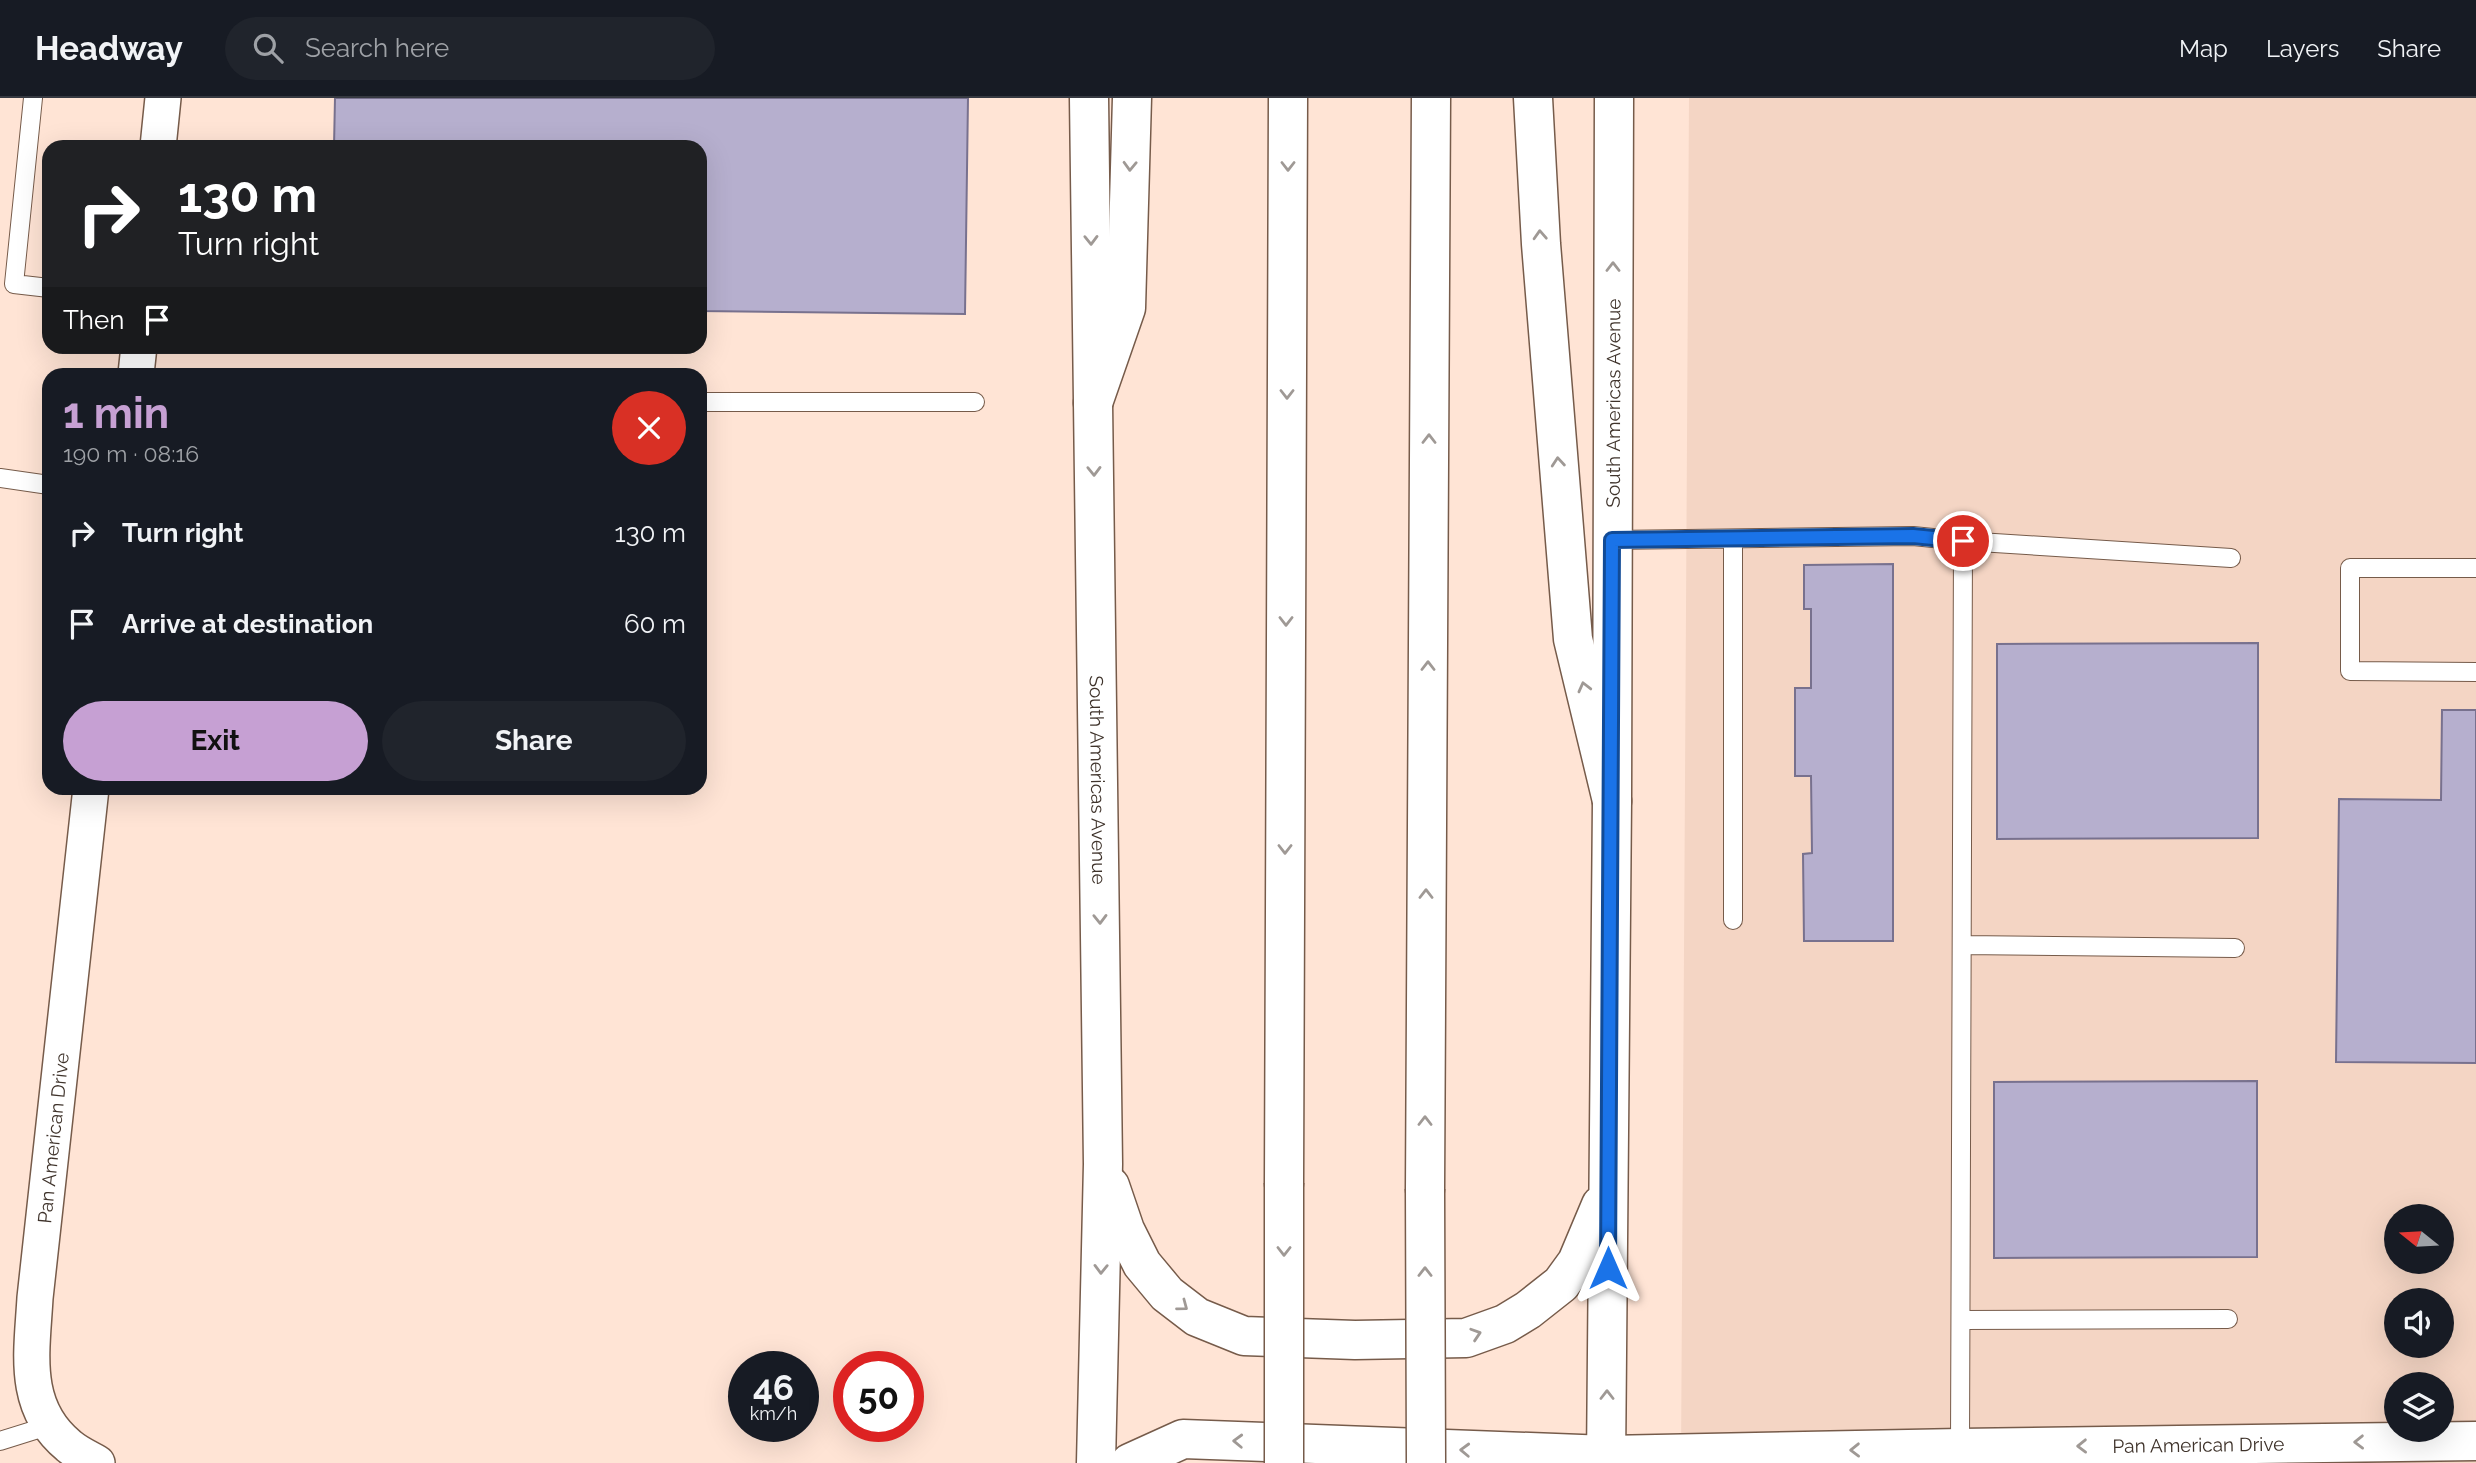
<!DOCTYPE html>
<html lang="en">
<head>
<meta charset="utf-8">
<style>
  :root { --surface:#171b24; --page:#20242c; --text:#f1f3f6; --muted:#9ea1a6; --line:#363941; --accent:#c6a0d3 }
  body { margin:0; font-family:Raleway,sans-serif; background:var(--page); color:var(--text); height:100vh; display:flex; flex-direction:column; font-size:26px; white-space:nowrap }
  * { box-sizing:border-box; margin:0 }
  p { font-size:23px; color:var(--muted) }
  .icon { flex:none; width:38px; height:38px; fill:none; stroke:currentColor; stroke-width:2; stroke-linecap:round; stroke-linejoin:round }
  .map { position:relative; flex:1; overflow:hidden }
  .side { position:absolute; left:42px; top:270px; width:665px; height:427px; display:flex; flex-direction:column; background:var(--surface); border-radius:21px; box-shadow:0 7px 28px #0002 }
  .side>* { flex:none }
  .banner { position:absolute; left:42px; top:42px; width:665px; height:214px; border-radius:21px; box-shadow:0 7px 28px #0002; background:#202124; color:#fff; overflow:hidden }
  .needle { width:46px; rotate:288deg }
  .fabs { position:absolute; left:2384px; top:1106px; display:grid; gap:14px }
  .fabs a { display:grid; place-items:center; width:70px; height:70px; border-radius:50%; background:var(--surface); box-shadow:0 7px 28px #0002; font-size:35px }
  .speed { position:absolute; left:728px; top:1253px; display:flex; gap:14px; font-size:35px; font-weight:700; text-align:center }
  .speed>* { display:grid; place-content:center; width:91px; height:91px; border-radius:50%; background:var(--surface); box-shadow:0 7px 28px #0002; line-height:1 }
  .speed small { font-size:18px; font-weight:400 }
  .speed .limit { border:10px solid #d22; background:#fff; color:#111 }
  .pin { position:absolute; display:grid; place-items:center; width:60px; height:60px; color:#fff; margin:-30px; border:4px solid #fff; border-radius:50%; box-shadow:0 2px 7px #0007 }
  .me { position:absolute; width:77px; margin:-38px; rotate:0deg; stroke-linejoin:round; filter:drop-shadow(0 0 5px #0008) }
  .turn { display:flex; align-items:center; gap:24px; height:147px; padding:0 21px; font-size:32px }
  .turn .icon { width:91px; height:91px; stroke-width:2.5 }
  .turn b { display:block; font-size:49px; line-height:60px }
  .then { display:flex; align-items:center; height:66px; padding:0 21px; background:#0003; gap:14px; font-size:26px }
  .round { display:grid; place-items:center; flex:none; width:74px; height:74px; border-radius:37px; background:var(--page) }
  .overview { display:flex; align-items:center; justify-content:space-between; height:119px; padding:0 21px }
  h1 { font-size:42px; font-weight:700; line-height:52px; color:var(--accent) }
  .cta { display:flex; gap:14px; margin-top:auto; padding:14px 21px }
  .cta a { flex:1; height:80px; border-radius:42px; background:var(--accent); color:#111; font-size:28px; font-weight:700; line-height:80px; text-align:center }
  .cta a+a { background:var(--page); color:var(--text) }
  ul { padding:0; list-style:none }
  li { display:flex; align-items:center; gap:21px; height:91px; padding:0 21px }
  li div { flex:1 }
  li b { display:block; font-size:26px }
  li em { font-style:normal }
  header { display:flex; align-items:center; gap:42px; box-sizing:border-box; height:98px; padding:0 35px; background:var(--surface); border-bottom:2px solid var(--line) }
  header strong { font-size:33px }
  nav { display:flex; gap:38px; margin-inline-start:auto; font-size:24px }
  .search { width:490px; height:63px; background:var(--page); display:flex; align-items:center; gap:18px; box-sizing:border-box; padding:0 24px; border-radius:38px; color:var(--muted); font-size:26px }
  .map>svg:first-child { display:block }
  .built { fill:#f4d5c4; fill-rule:evenodd }
  .building { fill:#b6afce; stroke:#78718e; stroke-width:2 }
  .lines { fill:none; stroke-linecap:round; stroke-linejoin:round }
  .lane-casing { stroke:#765b4a; stroke-width:20 }
  .street-casing { stroke:#765b4a; stroke-width:38 }
  .secondary-casing { stroke:#765b4a; stroke-width:41 }
  .highway-casing { stroke:#765b4a; stroke-width:41 }
  .lane { stroke:#fff; stroke-width:18 }
  .street { stroke:#fff; stroke-width:35 }
  .secondary { stroke:#fff; stroke-width:38 }
  .highway { stroke:#fff; stroke-width:38 }
  .highway-bridge-casing { stroke:#765b4a; stroke-width:41; stroke-linecap:butt }
  .highway-bridge { stroke:#fff; stroke-width:38 }
  .oneway { stroke:#9f9995 }
  .route-casing { stroke:#114b97; stroke-width:18 }
  .route { stroke:#1a73e8; stroke-width:12 }
  .labels { text-anchor:middle; dominant-baseline:central; stroke-width:7; stroke-linejoin:round; paint-order:stroke }
  .street-label { font-size:19px; fill:#3f332b; stroke:#fff }
</style>
</head>
<body>
<header>
<strong>Headway</strong>
<div class="search"><svg class="icon" aria-label="search" viewBox="0 0 24 24"><circle cx="10" cy="10" r="6"/><path d="M15 15l6 6"/></svg>Search here</div>
<nav><a>Map</a><a>Layers</a><a>Share</a></nav>
</header>
<div class="map">
<svg width="2476" height="1365" viewBox="0 0 2476 1365">
  <rect width="100%" height="100%" fill="#ffe4d5"/>
  <path class="built" d="M 1689,0 L 2476,0 L 2476,1365 L 1681,1365 ZM 2396,1118 L 2441,1118 L 2441,1164 L 2396,1164 ZM 2396,1202 L 2441,1202 L 2441,1248 L 2396,1248 ZM 2396,1286 L 2441,1286 L 2441,1332 L 2396,1332 Z"/>
  <path class="building" d="M 335,0 L 968,0 L 965,216 L 700,213 L 700,49 L 334,49 Z
    M 1893,466 L 1893,843 L 1804,843 L 1803,756 L 1812,755 L 1811,678 L 1795,678 L 1795,590 L 1811,590 L 1811,511 L 1804,511 L 1804,467 Z
    M 2258,545 L 2258,740 L 1997,741 L 1997,546 Z
    M 2442,612 L 2476,612 L 2476,965 L 2336,964 L 2339,701 L 2441,702 Z
    M 2257,983 L 2257,1159 L 1994,1160 L 1994,984 Z"/>
  <g class="lines">
    <g class="lane-casing">
      <path id="lane" d="M 33,0 L 14,186 L 49,190
        M 700,304 L 975,304
        M 0,380 L 49,387
        M 1612,442 L 1913,438 L 1963,443
        M 2476,470 L 2350,470 L 2350,573 L 2476,574
        M 1733,822 L 1733,441
        M 1962,847 L 2235,850
        M 1962,1222 L 2228,1221
        M 0,1343 L 51,1327
        M 1960,1350 L 1963,443 L 2231,460"/>
    </g>
    <g class="street-casing">
      <path id="street" d="M 158,49 L 163,0
        M 136,276 L 139,248
        M 91,690 L 35,1200 C 32,1254 21,1309 69,1348 C 77,1355 88,1360 97,1365"/>
    </g>
    <g class="secondary-casing">
      <g id="secondary">
        <path id="s1" d="M 1089,0 L 1103,1066 L 1096,1365"/>
        <path d="M 1110,1088 L 1125,1132 L 1142,1166 L 1167,1196 L 1197,1219 L 1244,1238 L 1355,1242 L 1466,1240 L 1505,1226 L 1528,1212 L 1561,1186 L 1577,1164 L 1601,1107"/>
        <path id="s2" d="M 1130,1365 L 1183,1341 L 1607,1357 L 1960,1350 L 2476,1343"/>
        <path id="s3" d="M 1606,1365 L 1612,703 L 1614,0"/>
      </g>
    </g>
    <g class="highway-casing">
      <path id="highway" d="M 1533,0 L 1541,146 L 1573,541 L 1612,703
        M 1093,305 L 1126,210 L 1132,0
        M 1284,1085 L 1288,0
        M 1425,1091 L 1431,0"/>
    </g>
    <use href="#lane" class="lane"/>
    <use href="#street" class="street"/>
    <use href="#secondary" class="secondary"/>
    <use href="#highway" class="highway"/>
    <g class="highway-bridge-casing">
      <path id="highway-bridge" d="M 1284,1085 L 1284,1365
        M 1425,1091 L 1426,1365"/>
    </g>
    <use href="#highway-bridge" class="highway-bridge"/>
  </g>
  <defs><path id="oneway-chevron" d="M-2-3.5L2.5 0L-2 3.5" fill="none" stroke-width="1.6" stroke-linecap="round" stroke-linejoin="round" transform="scale(1.75)"/></defs>
  <g class="oneway">
    <use href="#oneway-chevron" transform="translate(1130 68) rotate(92)"/>
    <use href="#oneway-chevron" transform="translate(1288 68) rotate(90)"/>
    <use href="#oneway-chevron" transform="translate(1540 137) rotate(-93)"/>
    <use href="#oneway-chevron" transform="translate(1091 142) rotate(89)"/>
    <use href="#oneway-chevron" transform="translate(1613 169) rotate(-90)"/>
    <use href="#oneway-chevron" transform="translate(1287 296) rotate(90)"/>
    <use href="#oneway-chevron" transform="translate(1429 341) rotate(-90)"/>
    <use href="#oneway-chevron" transform="translate(1558 364) rotate(-95)"/>
    <use href="#oneway-chevron" transform="translate(1094 373) rotate(89)"/>
    <use href="#oneway-chevron" transform="translate(1286 523) rotate(90)"/>
    <use href="#oneway-chevron" transform="translate(1428 568) rotate(-90)"/>
    <use href="#oneway-chevron" transform="translate(1584 589) rotate(-104)"/>
    <use href="#oneway-chevron" transform="translate(1285 751) rotate(90)"/>
    <use href="#oneway-chevron" transform="translate(1426 796) rotate(-90)"/>
    <use href="#oneway-chevron" transform="translate(1100 821) rotate(89)"/>
    <use href="#oneway-chevron" transform="translate(1425 1023) rotate(-90)"/>
    <use href="#oneway-chevron" transform="translate(1284 1153) rotate(90)"/>
    <use href="#oneway-chevron" transform="translate(1101 1171) rotate(91)"/>
    <use href="#oneway-chevron" transform="translate(1425 1174) rotate(-90)"/>
    <use href="#oneway-chevron" transform="translate(1183 1208) rotate(37)"/>
    <use href="#oneway-chevron" transform="translate(1476 1236) rotate(-18)"/>
    <use href="#oneway-chevron" transform="translate(1607 1297) rotate(-90)"/>
    <use href="#oneway-chevron" transform="translate(1238 1343) rotate(-178)"/>
    <use href="#oneway-chevron" transform="translate(2359 1344) rotate(179)"/>
    <use href="#oneway-chevron" transform="translate(2082 1348) rotate(179)"/>
    <use href="#oneway-chevron" transform="translate(1465 1352) rotate(-178)"/>
    <use href="#oneway-chevron" transform="translate(1855 1352) rotate(179)"/>
  </g>
  <g class="lines">
    <g class="route-casing">
      <path id="route" d="M 1608,1170 L 1612,442 L 1913,438 L 1963,443"/>
    </g>
    <use href="#route" class="route"/>
  </g>
  <g class="labels">
    <g class="street-label">
      <text stroke="none"><textPath href="#s3" startOffset="1060">South Americas Avenue</textPath></text>
      <text stroke="none"><textPath href="#s1" startOffset="682">South Americas Avenue</textPath></text>
      <text transform="translate(53 1040) rotate(-84)">Pan American Drive</text>
      <text stroke="none"><textPath href="#s2" startOffset="1074">Pan American Drive</textPath></text>
    </g>
  </g>
</svg>
<div class="fabs">
<a><svg class="needle" viewBox="-14 -14 28 28"><path d="M0-13l5 13h-10z" fill="#e53935"/><path d="M0 13l5-13h-10z" fill="#9ea1a6"/></svg></a>
<a><svg class="icon" aria-label="sound" viewBox="0 0 24 24"><path d="M4 9h4l5-4v14l-5-4H4zM17 9q2 3 0 6"/></svg></a>
<a><svg class="icon" aria-label="layers" viewBox="0 0 24 24"><path d="M12 4l9 5-9 5-9-5zM3 14l9 5 9-5"/></svg></a>
</div>
<div class="speed"><div>46<small>km/h</small></div><div class="limit">50</div></div>
<div class="pin" style="left:1963px;top:443px;background:#d93025"><svg class="icon" aria-label="arrive" viewBox="0 0 24 24"><path d="M6 21V4h12l-3 4 3 4H6"/></svg></div>
<svg class="me" style="left:1608px;top:1170px" viewBox="-20 -20 40 40"><path d="M0-17L14 15 0 8-14 15z" fill="#1a73e8" stroke="#fff" stroke-width="4"/></svg>
<div class="banner">
<div class="turn"><svg class="icon" aria-label="right" viewBox="0 0 24 24"><path d="M7 20v-9h11M14 6l5 5-5 5"/></svg><div><b>130 m</b>Turn right</div></div>
<div class="then">Then<svg class="icon" aria-label="arrive" viewBox="0 0 24 24"><path d="M6 21V4h12l-3 4 3 4H6"/></svg></div>
</div>
<section class="side">
<div class="overview"><div><h1>1 min</h1><p>190 m · 08:16</p></div><a class="round" style="background:#d93025;color:#fff"><svg class="icon" aria-label="close" viewBox="0 0 24 24"><path d="M6 6l12 12M18 6L6 18"/></svg></a></div>
<ul>
<li><svg class="icon" aria-label="right" viewBox="0 0 24 24"><path d="M7 20v-9h11M14 6l5 5-5 5"/></svg><div><b>Turn right</b></div><em>130 m</em></li>
<li><svg class="icon" aria-label="arrive" viewBox="0 0 24 24"><path d="M6 21V4h12l-3 4 3 4H6"/></svg><div><b>Arrive at destination</b></div><em>60 m</em></li>
</ul>
<div class="cta"><a>Exit</a><a>Share</a></div>
</section>
</div>
</body>
</html>
